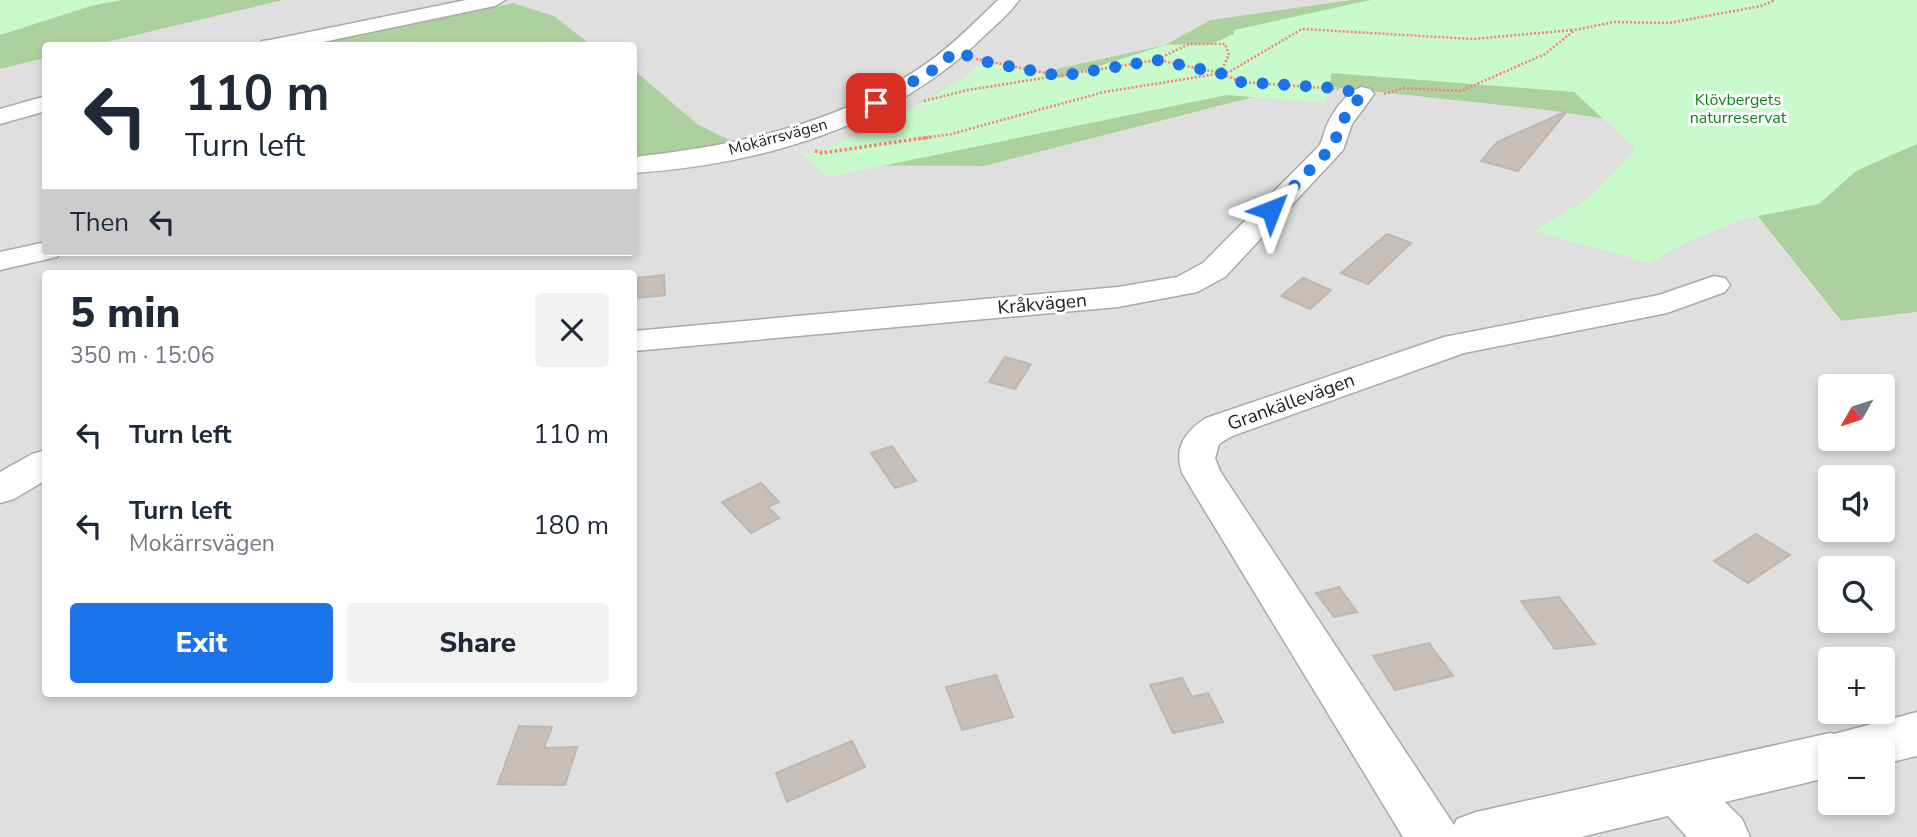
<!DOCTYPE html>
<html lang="en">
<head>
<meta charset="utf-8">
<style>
  :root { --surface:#fff; --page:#f2f2f3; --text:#1f2937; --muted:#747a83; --accent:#1a73e8 }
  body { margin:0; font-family:"Nunito Sans",sans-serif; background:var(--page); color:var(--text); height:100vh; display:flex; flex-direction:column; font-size:26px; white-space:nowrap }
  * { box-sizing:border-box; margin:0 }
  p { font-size:23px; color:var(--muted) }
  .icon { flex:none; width:38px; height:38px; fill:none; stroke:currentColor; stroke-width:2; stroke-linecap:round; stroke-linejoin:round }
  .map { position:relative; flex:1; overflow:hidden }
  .details { position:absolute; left:42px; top:270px; width:595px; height:427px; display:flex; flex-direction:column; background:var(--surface); border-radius:7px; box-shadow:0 4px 10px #0003 }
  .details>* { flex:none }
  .guide { position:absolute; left:42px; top:42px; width:595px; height:214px; border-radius:7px; box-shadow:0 4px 10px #0003; background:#fff; color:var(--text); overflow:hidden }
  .needle { width:46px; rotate:231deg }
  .fabs { position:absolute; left:1818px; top:374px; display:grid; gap:14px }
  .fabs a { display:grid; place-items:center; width:77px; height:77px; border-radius:7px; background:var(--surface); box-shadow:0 4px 10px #0003; font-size:35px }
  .pin { position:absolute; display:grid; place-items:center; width:60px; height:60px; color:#fff; margin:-30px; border-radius:14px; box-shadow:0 4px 10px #0006 }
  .me { position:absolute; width:77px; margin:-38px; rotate:45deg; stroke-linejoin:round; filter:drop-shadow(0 0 5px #0008) }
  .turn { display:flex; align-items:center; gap:24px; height:147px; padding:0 28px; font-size:32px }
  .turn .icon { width:91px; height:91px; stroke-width:2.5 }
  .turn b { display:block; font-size:49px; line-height:60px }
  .then { display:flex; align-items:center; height:66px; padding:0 28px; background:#0003; gap:14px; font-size:26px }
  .round { display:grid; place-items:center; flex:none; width:74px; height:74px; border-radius:7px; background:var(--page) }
  .overview { display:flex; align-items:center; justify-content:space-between; height:119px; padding:0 28px }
  h1 { font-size:42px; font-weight:800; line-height:52px }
  .button { display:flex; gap:14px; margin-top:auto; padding:14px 28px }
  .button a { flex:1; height:80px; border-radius:7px; background:var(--accent); color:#fff; font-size:28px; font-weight:800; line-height:80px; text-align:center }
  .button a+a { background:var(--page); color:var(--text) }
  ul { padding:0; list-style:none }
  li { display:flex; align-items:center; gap:21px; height:91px; padding:0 28px }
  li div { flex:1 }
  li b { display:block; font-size:26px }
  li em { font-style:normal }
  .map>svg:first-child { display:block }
  .residential { fill:#e0dfdf; fill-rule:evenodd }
  .forest { fill:#add19e }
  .park { fill:#c8facc }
  .parking { fill:#e2e2e2 }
  .building { fill:#c7bfb8; stroke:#c4b6ab; stroke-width:2 }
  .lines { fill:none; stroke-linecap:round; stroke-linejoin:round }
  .minor-casing { stroke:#a9a9a9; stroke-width:3 }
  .path-far1 { stroke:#fa8072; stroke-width:2.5; stroke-dasharray:2 2; stroke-linecap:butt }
  .path { stroke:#fa8072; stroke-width:3.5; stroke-dasharray:2.5 2.5; stroke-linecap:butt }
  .minor { fill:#fff; fill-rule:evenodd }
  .route { stroke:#1a73e8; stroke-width:12; stroke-dasharray:0 21.6 }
  .labels { text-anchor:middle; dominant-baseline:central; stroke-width:6; stroke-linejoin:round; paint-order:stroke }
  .far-park-label { font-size:16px; fill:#0c8416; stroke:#fff }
  .far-street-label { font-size:16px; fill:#222; stroke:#fff }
  .street-label { font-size:19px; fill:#222; stroke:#fff }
</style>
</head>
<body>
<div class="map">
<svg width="1917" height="837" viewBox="0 0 1917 837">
  <rect width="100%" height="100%" fill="#f2efe9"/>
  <path class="residential" d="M 283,0 L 1351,0 L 1211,20 L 1165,45 L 1061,68 L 968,98 L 984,166 L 1304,84 L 1547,110 L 1691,132 L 1840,321 L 1917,312 L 1917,837 L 0,837 L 0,69 L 45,58 L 46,252 L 634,252 L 634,46 L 94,45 ZM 46,273 L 634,273 L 634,693 L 46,693 ZM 1830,387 L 1883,387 L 1883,439 L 1830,439 ZM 1830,478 L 1883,478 L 1883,530 L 1830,530 ZM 1830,569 L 1883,569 L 1883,621 L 1830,621 ZM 1830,660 L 1883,660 L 1883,712 L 1830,712 ZM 1830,751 L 1883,751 L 1883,803 L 1830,803 Z"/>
  <path class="forest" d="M 0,0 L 283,0 L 94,45 L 46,46 L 45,58 L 0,69 Z
    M 1351,0 L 1917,0 L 1917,312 L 1841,321 L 1691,132 L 1547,110 L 1304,84 L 984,166 L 813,165 L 968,98 L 1061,68 L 1165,45 L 1211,20 Z
    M 513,3 L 554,16 L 591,45 L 312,45 Z
    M 634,70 L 697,124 L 738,144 L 634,163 Z"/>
  <path class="park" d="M 0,0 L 121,0 L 91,6 L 0,35 Z
    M 1371,0 L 1917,0 L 1917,144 L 1856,171 L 1819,204 L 1744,219 L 1687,242 L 1650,263 L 1534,231 L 1587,199 L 1636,149 L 1574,92 L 1332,73 L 1326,103 L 1227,95 L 828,177 L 800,153 L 876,130 L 967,76 L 982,61 L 1061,78 L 1165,45 L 1211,44 L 1234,34 L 1234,30 Z"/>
  <path class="parking" d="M 836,122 L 854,133 L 822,153 L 785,153 L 770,142 Z"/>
  <path class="building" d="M 1567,111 L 1518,171 L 1481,161 L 1497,142 Z
    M 1387,234 L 1411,243 L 1368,284 L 1341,273 Z
    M 664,275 L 665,295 L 636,298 L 637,278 Z
    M 1303,278 L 1331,290 L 1310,309 L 1281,296 Z
    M 1005,357 L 1031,364 L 1015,389 L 989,382 Z
    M 892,446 L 916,481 L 895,488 L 871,453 Z
    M 761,483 L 779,502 L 768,507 L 779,518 L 751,533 L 722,502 Z
    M 1756,534 L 1790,555 L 1748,583 L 1714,561 Z
    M 1339,587 L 1357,612 L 1334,617 L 1316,593 Z
    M 1559,597 L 1595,644 L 1555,649 L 1521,601 Z
    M 1429,643 L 1453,676 L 1395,690 L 1373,656 Z
    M 996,675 L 1013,717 L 962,730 L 946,687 Z
    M 1182,678 L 1192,697 L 1208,693 L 1223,722 L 1173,733 L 1150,685 Z
    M 519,726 L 552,727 L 544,748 L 577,747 L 565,785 L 498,784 Z
    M 852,741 L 865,767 L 787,802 L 776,773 Z"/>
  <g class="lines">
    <g class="minor-casing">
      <path id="minor" d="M 466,0 L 505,0 L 495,6 L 304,46 L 260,46 L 262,41 L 270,40 Z
        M 998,0 L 1019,0 C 1010,13 997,24 985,35 C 893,127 761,164 634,173 L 634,157 C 739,145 842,124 930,61 C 955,43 976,21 998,0 Z
        M 1362,87 L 1370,89 L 1374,94 L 1352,124 L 1343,150 L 1225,277 L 1197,292 L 1118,307 L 634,351 L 634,331 L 1118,287 L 1177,277 L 1203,263 L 1317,148 C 1324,141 1323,132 1328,123 C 1334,110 1349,90 1362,87 Z
        M 46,96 L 46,111 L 0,124 L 0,109 Z
        M 46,242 L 46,252 L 60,252 L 57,257 L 0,270 L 0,252 Z
        M 1714,276 L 1725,278 L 1730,285 L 1725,292 L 1667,313 L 1464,353 L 1232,436 L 1219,444 L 1215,458 L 1220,471 L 1454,825 L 1457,819 L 1476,812 L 1830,733 L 1834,734 L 1917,712 L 1917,756 L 1883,764 L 1883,751 L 1830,751 L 1830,777 L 1725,802 L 1742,819 L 1750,837 L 1687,837 L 1668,816 L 1581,837 L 1403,837 L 1182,473 C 1174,448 1184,432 1206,418 L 1444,337 L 1659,295 Z
        M 46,450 L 46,480 L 14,499 L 0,503 L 0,472 L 32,454 Z"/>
    </g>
    <path class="path-far1" d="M 976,59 L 1056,75
      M 1158,59 L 1189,44 L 1225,44 L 1229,55 L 1220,73
      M 1384,94 L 1404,88 L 1461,91 L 1545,54 L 1575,30 L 1614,22 L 1669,23 L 1761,6 L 1775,0
      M 924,101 L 968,90 L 1158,60 L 1220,73 L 1241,82 L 1338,89
      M 918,139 L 951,134 L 1104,92 L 1229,72 L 1302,29 L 1473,39 L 1573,30"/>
    <path class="path" d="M 815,151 L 822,153 L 930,137"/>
    <use href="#minor" class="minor"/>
  </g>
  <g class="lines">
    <path class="route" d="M 876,103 L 938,67 L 955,51 L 982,61 L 1060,76 L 1157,60 L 1220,73 L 1241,82 L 1335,88 L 1362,94 L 1340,124 L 1334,145 L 1271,210"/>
  </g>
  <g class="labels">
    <g class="far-park-label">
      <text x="1738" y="100">Klövbergets<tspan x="1738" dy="18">naturreservat</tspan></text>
    </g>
    <g class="far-street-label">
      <text transform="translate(778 137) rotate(-15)">Mokärrsvägen</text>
    </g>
    <g class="street-label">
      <text transform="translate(1042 304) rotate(-5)">Kråkvägen</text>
      <text transform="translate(1291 402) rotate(-20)">Grankällevägen</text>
    </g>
  </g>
</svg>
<div class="fabs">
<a><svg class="needle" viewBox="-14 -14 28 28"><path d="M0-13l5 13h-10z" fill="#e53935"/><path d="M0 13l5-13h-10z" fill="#747a83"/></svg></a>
<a><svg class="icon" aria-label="sound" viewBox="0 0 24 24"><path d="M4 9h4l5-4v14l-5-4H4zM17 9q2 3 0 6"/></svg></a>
<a><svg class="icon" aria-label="search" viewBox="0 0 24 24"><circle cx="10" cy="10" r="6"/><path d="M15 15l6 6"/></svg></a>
<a>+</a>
<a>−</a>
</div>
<div class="pin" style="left:876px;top:103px;background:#d93025"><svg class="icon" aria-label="arrive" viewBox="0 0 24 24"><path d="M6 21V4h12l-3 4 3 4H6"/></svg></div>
<svg class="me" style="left:1271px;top:210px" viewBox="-20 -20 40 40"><path d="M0-17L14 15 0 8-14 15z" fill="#1a73e8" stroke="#fff" stroke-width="4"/></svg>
<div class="guide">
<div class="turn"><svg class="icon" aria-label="left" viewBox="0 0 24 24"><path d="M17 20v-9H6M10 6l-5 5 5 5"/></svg><div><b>110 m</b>Turn left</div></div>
<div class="then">Then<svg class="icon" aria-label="left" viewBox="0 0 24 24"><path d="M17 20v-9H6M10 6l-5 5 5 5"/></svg></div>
</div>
<section class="details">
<div class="overview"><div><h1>5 min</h1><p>350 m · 15:06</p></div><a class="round"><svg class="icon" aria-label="close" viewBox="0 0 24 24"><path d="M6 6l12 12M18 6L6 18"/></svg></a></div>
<ul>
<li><svg class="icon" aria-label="left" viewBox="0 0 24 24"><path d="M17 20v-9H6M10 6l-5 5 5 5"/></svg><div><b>Turn left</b></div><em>110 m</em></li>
<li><svg class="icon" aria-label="left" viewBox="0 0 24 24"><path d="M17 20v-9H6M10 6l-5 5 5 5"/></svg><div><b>Turn left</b><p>Mokärrsvägen</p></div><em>180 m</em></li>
</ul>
<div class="button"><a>Exit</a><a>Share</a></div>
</section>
</div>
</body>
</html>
